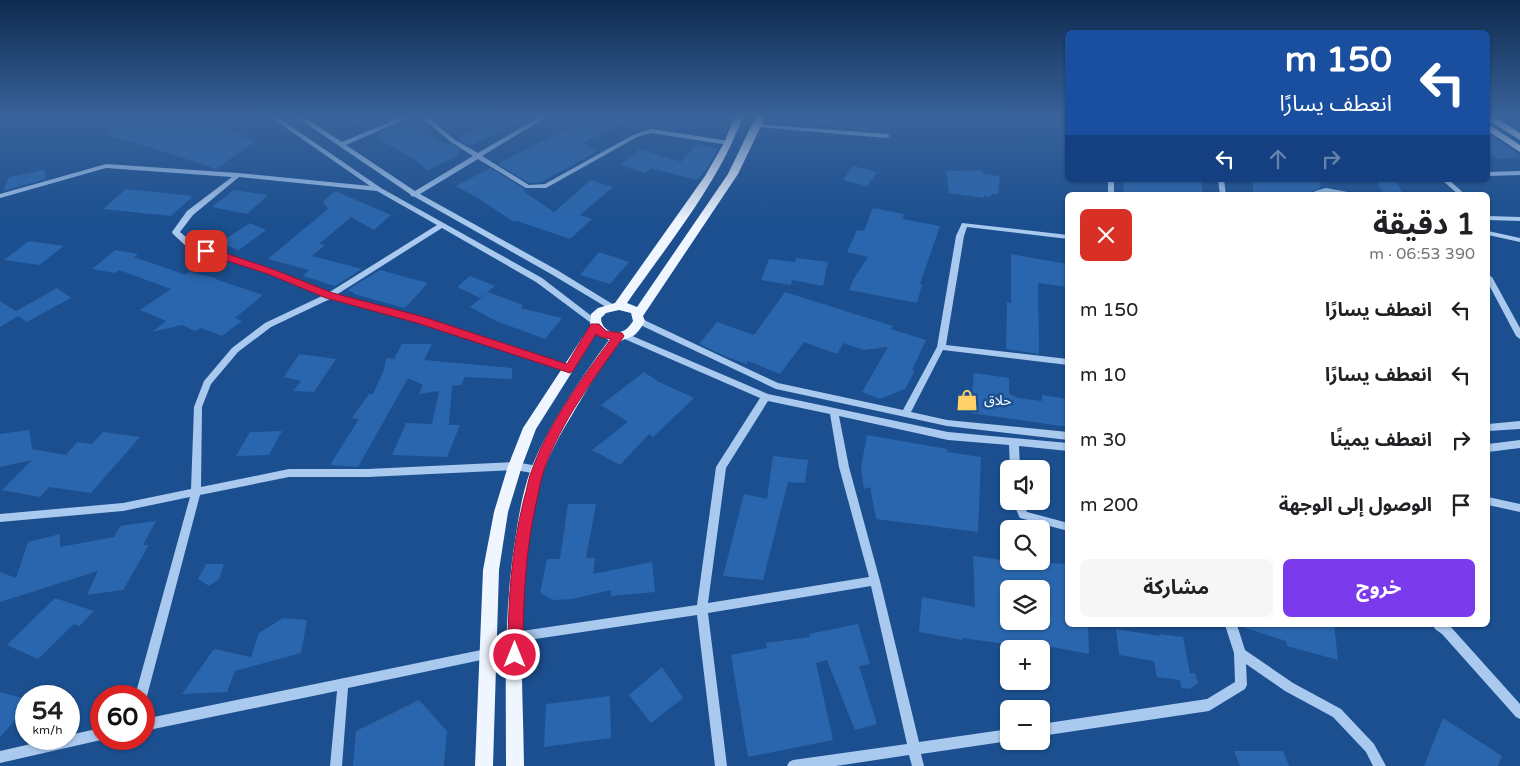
<!DOCTYPE html>
<html lang="ar">
<head>
<meta charset="utf-8">
<style>
  :root { --surface:#fff; --page:#f6f6f6; --text:#202124; --muted:#757577; --accent:#7c3aed }
  body { margin:0; font-family:"Varela Round","Noto Sans Arabic",sans-serif; background:var(--page); color:var(--text); direction:rtl; height:100vh; display:flex; flex-direction:column; font-size:19px; white-space:nowrap }
  * { box-sizing:border-box; margin:0 }
  p { font-size:16px; color:var(--muted) }
  .icon { flex:none; width:28px; height:28px; fill:none; stroke:currentColor; stroke-width:2; stroke-linecap:round; stroke-linejoin:round }
  .map { position:relative; flex:1; overflow:hidden; direction:ltr }
  .details { position:absolute; left:1065px; top:192px; width:425px; height:435px; display:flex; flex-direction:column; background:var(--surface); border-radius:8px; box-shadow:0 1px 4px #0004; direction:rtl }
  .details>* { flex:none }
  .top-card { position:absolute; left:1065px; top:30px; width:425px; height:152px; border-radius:8px; box-shadow:0 1px 4px #0004; direction:rtl; background:#1a4fa0; color:#fff; overflow:hidden }
  .buttons { position:absolute; left:1000px; top:460px; display:grid; gap:10px }
  .buttons a { display:grid; place-items:center; width:50px; height:50px; border-radius:8px; background:var(--surface); box-shadow:0 1px 4px #0004; font-size:25px }
  .speed { position:absolute; left:15px; top:685px; display:flex; gap:10px; font-size:25px; font-weight:700; text-align:center }
  .speed>* { display:grid; place-content:center; width:65px; height:65px; border-radius:50%; background:var(--surface); box-shadow:0 1px 4px #0004; line-height:1 }
  .speed small { font-size:12px; font-weight:400 }
  .speed .limit { border:8px solid #d22; background:#fff; color:#111 }
  .pin { position:absolute; display:grid; place-items:center; width:42px; height:42px; color:#fff; margin:-21px; border-radius:10px; box-shadow:0 2px 8px #0006 }
  .me { position:absolute; width:55px; margin:-28px; rotate:0deg; stroke-linejoin:round; filter:drop-shadow(0 0 4px #0008) }
  .turn { display:flex; align-items:center; gap:18px; height:105px; padding:0 15px; font-size:22px }
  .turn .icon { width:65px; height:65px; stroke-width:2.5 }
  .turn b { display:block; font-size:35px; line-height:42px }
  .lanes { display:flex; align-items:center; height:48px; padding:0 15px; background:#0003; justify-content:center; gap:25px; direction:ltr }
  .lanes .off { opacity:.35 }
  .round { display:grid; place-items:center; flex:none; width:52px; height:52px; border-radius:8px; background:var(--page) }
  .overview { display:flex; align-items:center; justify-content:space-between; height:85px; padding:0 15px }
  h1 { font-size:30px; font-weight:700; line-height:38px }
  .button { display:flex; gap:10px; margin-top:auto; padding:10px 15px }
  .button a { flex:1; height:58px; border-radius:8px; background:var(--accent); color:#fff; font-size:20px; font-weight:700; line-height:58px; text-align:center }
  .button a+a { background:var(--page); color:var(--text) }
  ul { padding:0; list-style:none }
  li { display:flex; align-items:center; gap:15px; height:65px; padding:0 15px }
  li div { flex:1 }
  li b { display:block; font-size:19px }
  li em { font-style:normal }
  .map>svg:first-child { display:block }
  .building { fill:#2a66ad; fill-rule:evenodd }
  .lines { fill:none; stroke-linecap:round; stroke-linejoin:round }
  .minor { fill:#a9c9ee; fill-rule:evenodd }
  .major { fill:#f0f6ff; fill-rule:evenodd }
  .route { fill:#e11d48; stroke:#92132f }
  .labels { text-anchor:middle; dominant-baseline:central; stroke-width:5; stroke-linejoin:round; paint-order:stroke }
  .poi-label { font-size:14px; fill:#fff; stroke:#1b4f8f; text-anchor:start }
</style>
</head>
<body>
<div class="map">
<svg width="1520" height="766" viewBox="0 0 1520 766">
  <rect width="100%" height="100%" fill="#1b4f8f"/>
  <path class="building" d="M 139,116 L 226,116 L 211,124 L 243,134 L 240,136 L 256,141 L 216,169 L 150,147 L 102,134 Z
    M 346,116 L 398,116 L 368,129 Z
    M 498,116 L 533,116 L 470,146 L 456,139 Z
    M 557,116 L 634,116 L 582,143 L 598,151 L 541,182 L 529,183 L 498,164 L 574,125 Z
    M 813,116 L 873,116 L 873,118 L 869,131 L 813,124 Z
    M 406,121 L 446,145 L 449,143 L 461,150 L 456,152 L 460,155 L 428,170 L 414,159 L 377,138 L 381,137 L 376,134 Z
    M 1488,133 L 1520,156 L 1520,157 L 1497,159 L 1488,152 Z
    M 697,144 L 718,149 L 708,167 L 697,180 L 651,168 L 645,173 L 621,165 L 640,149 L 681,162 Z
    M 853,166 L 877,172 L 867,186 L 843,180 Z
    M 490,168 L 526,190 L 523,191 L 554,212 L 591,180 L 613,187 L 580,215 L 592,219 L 570,239 L 517,221 L 514,222 L 478,198 L 456,186 Z
    M 44,170 L 46,179 L 3,191 L 9,177 Z
    M 982,170 L 984,174 L 1000,176 L 998,194 L 991,194 L 991,197 L 984,196 L 984,198 L 949,193 L 946,171 Z
    M 1123,180 L 1201,180 L 1203,195 L 1182,195 L 1161,192 L 1161,195 L 1124,195 Z
    M 1253,180 L 1321,180 L 1320,188 L 1314,190 L 1310,195 L 1253,195 Z
    M 1376,180 L 1395,180 L 1404,195 L 1384,195 Z
    M 126,189 L 193,196 L 171,216 L 103,209 Z
    M 234,190 L 268,195 L 247,214 L 212,207 Z
    M 335,191 L 391,215 L 374,230 L 351,217 L 319,244 L 325,245 L 312,256 L 362,269 L 335,286 L 303,276 L 309,270 L 268,259 L 328,209 L 323,202 Z
    M 873,208 L 904,214 L 903,219 L 940,226 L 920,284 L 922,285 L 917,303 L 849,290 L 853,280 L 868,257 L 847,252 L 857,230 L 864,231 Z
    M 250,223 L 266,230 L 239,250 L 219,243 Z
    M 29,241 L 64,246 L 39,265 L 4,260 Z
    M 115,250 L 138,254 L 134,257 L 186,275 L 189,272 L 216,278 L 215,279 L 263,295 L 235,318 L 242,321 L 222,336 L 201,328 L 195,331 L 182,325 L 152,332 L 166,321 L 140,310 L 171,289 L 119,270 L 115,273 L 92,269 Z
    M 599,252 L 629,262 L 610,284 L 580,275 Z
    M 1011,254 L 1068,264 L 1068,287 L 1038,283 L 1039,354 L 1006,349 L 1007,302 L 1011,303 Z
    M 796,258 L 828,262 L 823,286 L 792,280 L 791,285 L 761,280 L 769,259 L 795,262 Z
    M 380,270 L 428,283 L 405,308 L 354,294 L 355,293 L 347,290 Z
    M 470,276 L 495,286 L 480,298 L 457,287 Z
    M 57,288 L 71,298 L 27,322 L 18,316 L 0,327 L 0,301 L 16,311 Z
    M 488,292 L 523,305 L 521,308 L 562,318 L 545,339 L 496,321 L 470,307 Z
    M 785,292 L 893,326 L 891,329 L 926,340 L 912,370 L 915,371 L 905,389 L 880,399 L 862,392 L 888,347 L 864,350 L 843,343 L 837,354 L 804,342 L 780,374 L 748,361 L 746,364 L 727,357 L 699,344 L 717,322 L 754,335 Z
    M 402,344 L 432,344 L 424,360 L 512,368 L 512,379 L 465,377 L 461,385 L 452,386 L 449,425 L 460,425 L 447,457 L 392,455 L 406,423 L 432,424 L 439,391 L 419,394 L 423,385 L 408,378 L 358,467 L 330,465 L 359,419 L 352,418 L 369,394 L 373,394 L 384,370 L 386,358 L 394,359 Z
    M 299,354 L 336,359 L 314,392 L 293,391 L 301,381 L 284,377 Z
    M 644,372 L 659,382 L 694,398 L 653,437 L 649,434 L 620,465 L 592,450 L 628,422 L 601,405 Z
    M 974,373 L 1009,378 L 1009,394 L 1018,398 L 1042,401 L 1042,395 L 1068,399 L 1068,427 L 970,413 Z
    M 29,430 L 32,449 L 66,455 L 77,442 L 92,444 L 103,432 L 140,437 L 91,493 L 49,487 L 40,497 L 2,490 L 32,460 L 0,467 L 0,434 Z
    M 282,431 L 269,455 L 236,456 L 250,432 Z
    M 867,435 L 947,449 L 947,452 L 981,457 L 978,532 L 876,519 L 870,487 L 864,489 L 861,468 Z
    M 773,456 L 808,460 L 805,483 L 788,482 L 763,580 L 723,576 L 744,494 L 767,499 Z
    M 568,504 L 596,504 L 586,558 L 595,558 L 593,574 L 652,562 L 655,592 L 611,596 L 611,590 L 572,599 L 553,600 L 540,593 L 547,559 L 560,559 Z
    M 156,521 L 143,545 L 149,545 L 123,590 L 87,595 L 98,571 L 0,602 L 0,572 L 16,578 L 28,542 L 60,534 L 60,547 L 114,537 L 120,526 Z
    M 973,556 L 1009,561 L 1068,564 L 1068,625 L 1088,625 L 1089,654 L 1014,640 L 1014,645 L 962,638 L 962,640 L 919,632 L 922,597 L 975,607 ZM 1009,589 L 1041,589 L 1041,621 L 1009,621 Z
    M 206,564 L 224,564 L 219,579 L 209,586 L 198,579 Z
    M 55,598 L 94,611 L 79,626 L 74,624 L 38,659 L 7,645 Z
    M 283,618 L 307,620 L 301,653 L 235,671 L 227,692 L 182,694 L 214,649 L 251,657 L 259,633 Z
    M 858,624 L 870,664 L 859,666 L 877,724 L 855,730 L 827,660 L 816,663 L 833,740 L 748,757 L 731,655 L 767,648 L 766,643 L 810,637 L 809,634 Z
    M 1245,625 L 1334,625 L 1338,660 L 1287,646 L 1286,641 L 1245,628 Z
    M 1116,629 L 1160,636 L 1159,634 L 1183,637 L 1190,673 L 1195,673 L 1198,683 L 1190,689 L 1181,688 L 1180,680 L 1157,677 L 1154,661 L 1119,655 Z
    M 662,667 L 683,698 L 651,723 L 629,695 Z
    M 0,692 L 26,699 L 26,708 L 0,737 Z
    M 610,696 L 611,738 L 544,747 L 546,704 Z
    M 419,700 L 447,731 L 444,766 L 353,766 L 356,731 Z
    M 1443,718 L 1502,756 L 1498,766 L 1424,766 Z
    M 1234,751 L 1283,751 L 1289,766 L 1240,766 Z"/>
  <g class="lines">
    <path class="minor" d="M 269,116 L 276,116 L 381,188 L 542,278 L 598,321 L 597,323 L 591,323 L 536,282 L 442,228 L 336,295 L 423,318 L 573,367 L 574,369 L 573,371 L 567,371 L 418,322 L 330,299 L 271,327 L 238,352 L 211,384 L 202,407 L 201,487 L 289,469 L 368,469 L 515,462 L 538,466 L 541,467 L 543,470 L 541,473 L 538,474 L 515,470 L 368,477 L 289,477 L 200,495 L 147,696 L 144,701 L 144,696 L 135,696 L 190,497 L 123,511 L 0,522 L 0,514 L 123,503 L 191,489 L 194,407 L 204,381 L 232,348 L 265,323 L 322,296 L 269,274 L 187,247 L 173,234 L 172,232 L 187,211 L 232,177 L 106,168 L 0,198 L 0,194 L 106,164 L 238,173 L 370,186 ZM 239,177 L 377,191 L 437,225 L 328,293 L 275,270 L 193,243 L 180,232 L 193,215 Z
      M 295,116 L 302,116 L 342,142 L 404,116 L 411,116 L 410,117 L 346,145 L 415,191 L 473,156 L 451,142 L 420,116 L 426,116 L 455,140 L 478,153 L 541,116 L 548,116 L 482,156 L 529,185 L 545,184 L 633,135 L 651,129 L 729,141 L 732,143 L 729,145 L 651,133 L 637,137 L 546,188 L 526,188 L 478,159 L 420,194 L 557,270 L 614,305 L 615,307 L 611,310 L 551,274 L 415,197 L 411,196 L 410,194 Z
      M 757,124 L 887,134 L 890,136 L 887,138 L 755,127 L 754,126 Z
      M 1520,171 L 1520,175 L 1488,176 L 1488,172 Z
      M 1108,180 L 1114,180 L 1114,195 L 1108,195 Z
      M 1218,180 L 1224,180 L 1226,195 L 1220,195 Z
      M 1442,180 L 1449,180 L 1466,195 L 1459,195 Z
      M 1326,188 L 1353,193 L 1356,195 C 1346,195 1337,193 1327,192 C 1321,192 1317,195 1312,195 L 1315,191 Z
      M 1488,216 L 1520,217 L 1520,221 L 1488,220 Z
      M 962,223 L 1068,235 L 1068,239 L 967,227 L 964,236 L 946,345 L 1068,359 L 1068,365 L 943,350 L 911,412 L 947,420 L 1068,432 L 1068,440 L 947,426 L 776,389 L 636,323 L 635,321 L 636,319 L 642,319 L 778,383 L 903,410 L 937,347 L 956,236 Z
      M 1488,231 L 1520,238 L 1520,242 L 1488,235 Z
      M 1488,275 L 1492,277 L 1520,328 L 1520,339 L 1516,336 L 1488,283 Z
      M 623,332 L 768,394 L 948,432 L 1068,443 L 1068,451 L 1019,446 L 1020,469 L 1010,469 L 1009,445 L 948,440 L 839,416 L 849,467 L 880,581 L 919,742 L 1009,729 L 1009,741 L 921,754 L 924,766 L 912,766 L 909,755 L 836,766 L 787,766 L 789,762 L 793,760 L 907,744 L 871,586 L 708,613 L 727,766 L 715,766 L 697,615 L 515,642 L 511,641 L 509,637 L 511,633 L 515,632 L 697,605 L 716,467 L 760,398 L 620,337 L 619,335 ZM 768,401 L 830,414 L 839,467 L 869,577 L 708,603 L 726,468 Z
      M 1520,421 L 1520,429 L 1488,431 L 1488,424 Z
      M 1520,440 L 1520,448 L 1488,452 L 1488,444 Z
      M 1488,497 L 1520,504 L 1520,512 L 1488,505 Z
      M 1012,501 L 1022,501 L 1027,512 L 1068,523 L 1068,531 L 1020,518 Z
      M 1225,625 L 1237,625 L 1245,650 L 1293,683 L 1341,709 L 1374,744 L 1386,766 L 1373,766 L 1366,752 L 1333,717 L 1285,691 L 1246,664 L 1247,685 L 1245,689 L 1209,711 L 1041,736 L 1041,724 L 1207,699 L 1235,682 L 1234,653 Z
      M 1433,625 L 1448,625 L 1450,626 L 1520,704 L 1520,719 L 1516,717 L 1442,634 L 1435,629 Z
      M 486,649 L 490,650 L 492,654 L 490,658 L 486,659 L 348,688 L 342,766 L 330,766 L 337,691 L 144,731 L 144,719 Z
      M 101,728 L 101,739 L 104,739 L 101,740 L 0,763 L 0,751 L 53,739 L 69,739 L 69,735 Z"/>
    <path class="major" d="M 735,116 L 743,116 C 719,183 668,244 627,303 L 637,307 L 728,174 L 756,116 L 764,116 L 761,126 L 738,174 L 643,316 L 645,321 C 642,326 638,333 633,336 C 629,338 623,339 620,342 C 603,361 585,393 572,415 C 560,434 549,455 542,476 C 513,568 523,671 524,766 L 506,766 C 506,687 503,607 517,528 C 520,508 524,488 531,469 C 550,422 580,380 609,340 L 596,334 L 536,429 L 522,466 L 508,512 L 499,570 L 493,766 L 475,766 L 483,570 L 494,512 L 508,466 L 523,428 L 590,326 L 591,314 L 598,308 L 615,303 L 705,176 L 724,143 ZM 619,310 L 631,313 L 633,321 C 631,324 628,328 625,330 C 615,336 601,330 601,318 L 606,313 Z
      M 1488,116 L 1493,116 L 1520,133 L 1520,140 L 1488,120 Z
      M 1488,124 L 1520,145 L 1520,152 L 1488,131 Z"/>
  </g>
  <linearGradient id="sky" x2="0" y2="1"><stop stop-color="#0f2b4f"/><stop offset="0.52" stop-color="#39639b"/><stop offset="1" stop-color="#39639b" stop-opacity="0"/></linearGradient>
  <rect width="1520" height="223" fill="url(#sky)"/>
  <path class="route" d="M 203,248 L 210,248 L 275,270 L 333,293 L 424,317 L 567,364 L 591,324 L 599,324 L 606,331 L 622,333 L 624,336 L 622,339 C 593,380 561,421 544,470 C 541,479 539,490 537,499 C 525,551 523,602 523,655 L 520,660 L 515,662 L 510,660 L 508,655 C 508,602 511,551 524,499 C 527,490 528,479 532,470 C 549,422 581,380 611,339 L 600,337 L 596,334 L 573,371 L 570,373 L 417,323 L 326,298 L 268,274 L 203,253 Z"/>
  <defs>
    <g id="shop-bare" transform="scale(1.725)"><path d="M-5-2.5h2.3a2.7 3.5 0 0 1 5.4 0H5L5.5 6h-11ZM-1.5-2.5h3a1.5 2.3 0 0 0-3 0Z" fill="#ffd166" stroke="#1b4f8f" stroke-width="2.5" paint-order="stroke"/></g>
  </defs>
  <g fill-rule="evenodd">
    <use href="#shop-bare" x="967" y="400"/>
  </g>
  <g class="labels">
    <g class="poi-label">
      <text x="984" y="400">حلاق</text>
    </g>
  </g>
</svg>
<div class="buttons">
<a><svg class="icon" aria-label="sound" viewBox="0 0 24 24"><path d="M4 9h4l5-4v14l-5-4H4zM17 9q2 3 0 6"/></svg></a>
<a><svg class="icon" aria-label="search" viewBox="0 0 24 24"><circle cx="10" cy="10" r="6"/><path d="M15 15l6 6"/></svg></a>
<a><svg class="icon" aria-label="layers" viewBox="0 0 24 24"><path d="M12 4l9 5-9 5-9-5zM3 14l9 5 9-5"/></svg></a>
<a>+</a>
<a>−</a>
</div>
<div class="speed"><div>54<small>km/h</small></div><div class="limit">60</div></div>
<div class="pin" style="left:206px;top:251px;background:#d93025"><svg class="icon" aria-label="arrive" viewBox="0 0 24 24"><path d="M6 21V4h12l-3 4 3 4H6"/></svg></div>
<svg class="me" style="left:515px;top:655px" viewBox="-20 -20 40 40"><circle r="17" fill="#e11d48" stroke="#fff" stroke-width="3"/><path d="M0-11L8 9 0 5-8 9z" fill="#fff"/></svg>
<div class="top-card">
<div class="turn"><svg class="icon" aria-label="left" viewBox="0 0 24 24"><path d="M17 20v-9H6M10 6l-5 5 5 5"/></svg><div><b>150 m</b>انعطف يسارًا</div></div>
<div class="lanes"><svg class="icon" aria-label="left" viewBox="0 0 24 24"><path d="M17 20v-9H6M10 6l-5 5 5 5"/></svg><svg class="icon off" aria-label="ahead" viewBox="0 0 24 24"><path d="M12 20V5M6 11l6-6 6 6"/></svg><svg class="icon off" aria-label="right" viewBox="0 0 24 24"><path d="M7 20v-9h11M14 6l5 5-5 5"/></svg></div>
</div>
<section class="details">
<div class="overview"><div><h1>1 دقيقة</h1><p>390 m · 06:53</p></div><a class="round" style="background:#d93025;color:#fff"><svg class="icon" aria-label="close" viewBox="0 0 24 24"><path d="M6 6l12 12M18 6L6 18"/></svg></a></div>
<ul>
<li><svg class="icon" aria-label="left" viewBox="0 0 24 24"><path d="M17 20v-9H6M10 6l-5 5 5 5"/></svg><div><b>انعطف يسارًا</b></div><em>150 m</em></li>
<li><svg class="icon" aria-label="left" viewBox="0 0 24 24"><path d="M17 20v-9H6M10 6l-5 5 5 5"/></svg><div><b>انعطف يسارًا</b></div><em>10 m</em></li>
<li><svg class="icon" aria-label="right" viewBox="0 0 24 24"><path d="M7 20v-9h11M14 6l5 5-5 5"/></svg><div><b>انعطف يمينًا</b></div><em>30 m</em></li>
<li><svg class="icon" aria-label="arrive" viewBox="0 0 24 24"><path d="M6 21V4h12l-3 4 3 4H6"/></svg><div><b>الوصول إلى الوجهة</b></div><em>200 m</em></li>
</ul>
<div class="button"><a>خروج</a><a>مشاركة</a></div>
</section>
</div>
</body>
</html>
